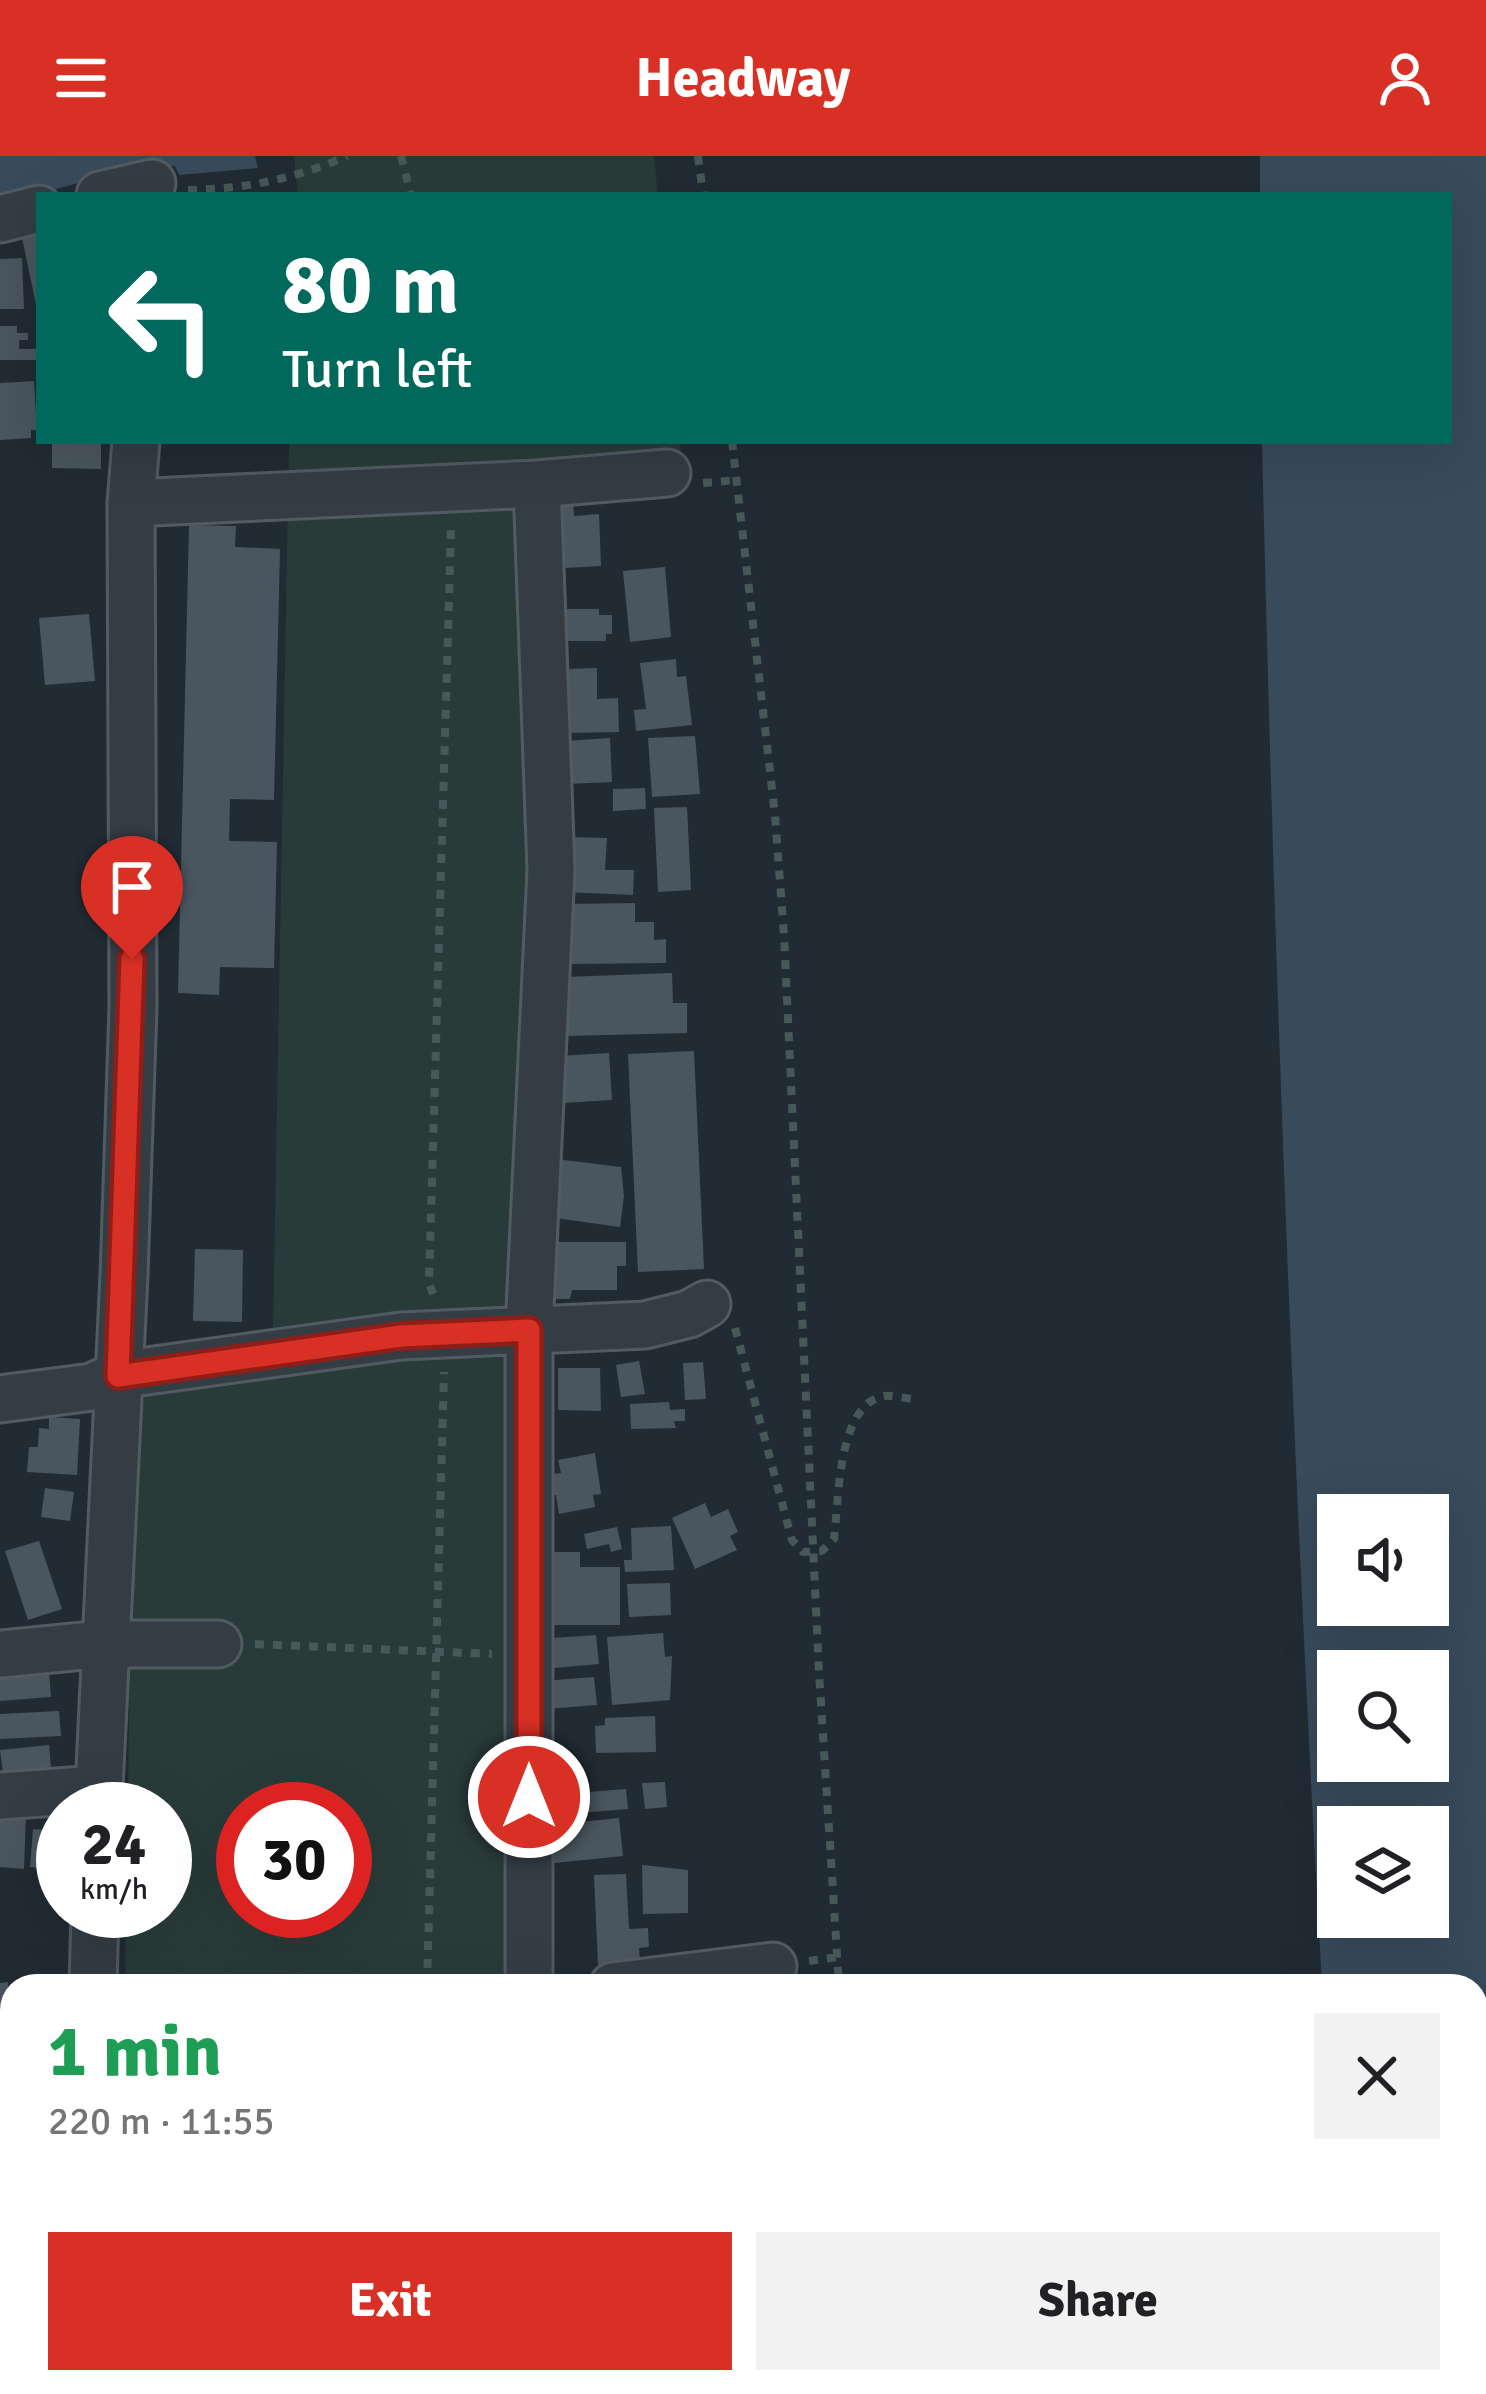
<!DOCTYPE html>
<html lang="en">
<head>
<meta charset="utf-8">
<style>
  :root { --surface:#fff; --page:#f2f2f2; --text:#202124; --muted:#757577; --accent:#d93025 }
  body { margin:0; font-family:Signika,sans-serif; background:var(--page); color:var(--text); height:100vh; display:flex; flex-direction:column; font-size:45px; white-space:nowrap }
  * { box-sizing:border-box; margin:0 }
  p { font-size:39px; color:var(--muted) }
  .icon { flex:none; width:66px; height:66px; fill:none; stroke:currentColor; stroke-width:2; stroke-linecap:round; stroke-linejoin:round }
  .map { position:relative; flex:1; overflow:hidden }
  .panel { position:absolute; left:0px; top:1818px; width:1488px; height:420px; display:flex; flex-direction:column; background:var(--surface); border-radius:36px 36px 0 0; box-shadow:0 12px 48px #0002 }
  .panel>* { flex:none }
  .guide { position:absolute; left:36px; top:36px; width:1416px; height:252px; border-radius:0px; box-shadow:0 12px 48px #0002; background:#00695c; color:#fff; overflow:hidden }
  .buttons { position:absolute; left:1317px; top:1338px; display:grid; gap:24px }
  .buttons a { display:grid; place-items:center; width:132px; height:132px; border-radius:0px; background:var(--surface); box-shadow:0 12px 48px #0002; font-size:60px }
  .speed { position:absolute; left:36px; top:1626px; display:flex; gap:24px; font-size:60px; font-weight:700; text-align:center }
  .speed>* { display:grid; place-content:center; width:156px; height:156px; border-radius:50%; background:var(--surface); box-shadow:0 12px 48px #0002; line-height:1 }
  .speed small { font-size:30px; font-weight:400 }
  .speed .limit { border:18px solid #d22; background:#fff; color:#111 }
  .pin { position:absolute; display:grid; place-items:center; width:102px; height:102px; color:#fff; margin:-123px -51px; border-radius:50% 50% 50% 0; rotate:-45deg; box-shadow:0 0 12px #0007 }
  .pin .icon { rotate:45deg }
  .me { position:absolute; width:132px; margin:-66px; rotate:0deg; stroke-linejoin:round; filter:drop-shadow(0 0 9px #0008) }
  .turn { display:flex; align-items:center; gap:42px; height:252px; padding:0 48px; font-size:54px }
  .turn .icon { width:156px; height:156px; stroke-width:2.5 }
  .turn b { display:block; font-size:84px; line-height:102px }
  .round { display:grid; place-items:center; flex:none; width:126px; height:126px; border-radius:0px; background:var(--page) }
  .overview { display:flex; align-items:center; justify-content:space-between; height:204px; padding:0 48px }
  h1 { font-size:72px; font-weight:700; line-height:90px; color:#1e9e55 }
  .action { display:flex; gap:24px; margin-top:auto; padding:24px 48px }
  .action a { flex:1; height:138px; border-radius:0px; background:var(--accent); color:#fff; font-size:48px; font-weight:700; line-height:138px; text-align:center }
  .action a+a { background:var(--page); color:var(--text) }
  header { display:flex; justify-content:space-between; align-items:center; height:156px; padding:0 48px; background:var(--accent); color:#fff; font-size:54px; font-weight:700 }
  .map>svg:first-child { display:block }
  .green { fill:#293b39; fill-rule:evenodd }
  .water { fill:#384b5b; fill-rule:evenodd }
  .building { fill:#4a565f }
  .lines { fill:none; stroke-linecap:round; stroke-linejoin:round }
  .minor-casing { stroke:#525b62; stroke-width:51 }
  .path { stroke:#465858; stroke-width:8; stroke-dasharray:9 9; stroke-linecap:butt }
  .minor { stroke:#343d44; stroke-width:45 }
  .route-casing { stroke:#8d1f18; stroke-width:30 }
  .route { stroke:#d93025; stroke-width:21 }
</style>
</head>
<body>
<header><svg class="icon" aria-label="menu" viewBox="0 0 24 24"><path d="M4 6h16M4 12h16M4 18h16"/></svg>Headway<svg class="icon" aria-label="person" viewBox="0 0 24 24"><circle cx="12" cy="8" r="4"/><path d="M4 21q1-7 8-7t8 7"/></svg></header>
<div class="map">
<svg width="1486" height="2238" viewBox="0 0 1486 2238">
  <rect width="100%" height="100%" fill="#212b33"/>
  <path class="green" d="M 294,0 L 654,0 L 658,39 L 298,39 Z
    M 289,285 L 680,285 L 681,297 L 522,313 L 536,671 L 516,1148 L 506,1164 L 514,1830 L 125,1830 L 126,1755 L 165,1755 L 165,1653 L 128,1653 L 130,1460 L 143,1246 L 150,1229 L 275,1215 L 273,1175 ZM 243,1653 L 345,1653 L 345,1755 L 243,1755 Z
    M 295,2226 L 507,2226 L 507,2238 L 296,2238 Z"/>
  <path class="water" d="M 0,0 L 255,0 L 258,12 L 179,19 L 175,10 L 110,18 L 0,49 Z
    M 1260,0 L 1486,0 L 1486,2238 L 1354,2238 L 1353,2226 L 1476,2226 L 1476,1830 L 1322,1830 C 1293,1315 1274,801 1262,285 L 1449,285 L 1449,39 L 1260,39 ZM 1338,1359 L 1428,1359 L 1428,1449 L 1338,1449 ZM 1338,1515 L 1428,1515 L 1428,1605 L 1338,1605 ZM 1338,1671 L 1428,1671 L 1428,1761 L 1338,1761 Z"/>
  <path class="building" d="M 39,79 L 39,153 L 37,153 L 22,82 Z
    M 22,102 L 24,153 L 0,153 L 0,103 Z
    M 0,170 L 17,170 L 17,177 L 28,177 L 28,184 L 19,184 L 19,193 L 37,193 L 37,204 L 0,204 Z
    M 34,225 L 37,274 L 31,274 L 31,282 L 0,284 L 0,227 Z
    M 52,285 L 101,285 L 101,313 L 52,312 Z
    M 573,346 L 574,360 L 599,358 L 601,410 L 563,412 L 559,347 Z
    M 189,369 L 236,370 L 235,391 L 280,393 L 274,644 L 230,643 L 229,685 L 277,686 L 274,812 L 220,811 L 219,839 L 178,837 Z
    M 665,411 L 671,481 L 630,486 L 623,415 Z
    M 564,453 L 599,453 L 599,459 L 612,459 L 612,478 L 606,478 L 606,485 L 564,485 Z
    M 89,458 L 95,525 L 45,529 L 39,462 Z
    M 676,503 L 677,521 L 686,520 L 692,569 L 636,575 L 634,554 L 646,553 L 640,507 Z
    M 597,512 L 597,543 L 618,542 L 619,576 L 567,577 L 566,513 Z
    M 695,580 L 700,638 L 652,641 L 648,582 Z
    M 610,582 L 612,626 L 567,628 L 565,585 Z
    M 645,632 L 646,653 L 613,655 L 613,633 Z
    M 687,651 L 691,734 L 658,736 L 654,652 Z
    M 565,681 L 607,682 L 605,714 L 634,714 L 633,739 L 563,736 Z
    M 635,747 L 635,766 L 654,766 L 654,784 L 666,783 L 666,807 L 568,808 L 567,748 Z
    M 672,817 L 673,847 L 687,847 L 687,877 L 567,880 L 565,821 Z
    M 694,895 L 704,1113 L 638,1116 L 628,898 Z
    M 609,897 L 612,944 L 562,947 L 558,900 Z
    M 556,1003 L 621,1011 L 624,1040 L 620,1071 L 548,1061 Z
    M 545,1086 L 626,1086 L 626,1110 L 617,1110 L 617,1134 L 572,1134 L 570,1143 L 545,1143 Z
    M 195,1093 L 243,1094 L 242,1166 L 193,1165 Z
    M 639,1205 L 645,1238 L 621,1241 L 616,1209 Z
    M 703,1206 L 706,1243 L 685,1244 L 683,1207 Z
    M 558,1212 L 600,1212 L 601,1255 L 558,1254 Z
    M 669,1246 L 670,1254 L 685,1253 L 685,1265 L 674,1265 L 676,1272 L 631,1273 L 630,1248 Z
    M 49,1261 L 80,1263 L 77,1319 L 27,1316 L 29,1291 L 38,1291 L 39,1272 L 49,1273 Z
    M 595,1297 L 601,1338 L 593,1339 L 595,1351 L 559,1358 L 556,1339 L 550,1340 L 546,1319 L 561,1317 L 558,1304 Z
    M 45,1332 L 74,1336 L 70,1365 L 41,1361 Z
    M 705,1347 L 711,1361 L 728,1353 L 738,1376 L 730,1380 L 737,1394 L 695,1413 L 672,1362 Z
    M 671,1370 L 674,1414 L 625,1416 L 624,1404 L 632,1404 L 631,1372 Z
    M 617,1371 L 622,1393 L 611,1396 L 609,1388 L 587,1393 L 584,1378 Z
    M 39,1385 L 62,1453 L 28,1464 L 5,1395 Z
    M 552,1396 L 580,1396 L 580,1411 L 620,1411 L 620,1469 L 552,1469 Z
    M 670,1427 L 671,1459 L 629,1461 L 627,1428 Z
    M 663,1477 L 665,1501 L 672,1500 L 670,1544 L 612,1549 L 607,1481 Z
    M 596,1479 L 599,1508 L 554,1512 L 553,1503 L 546,1504 L 545,1490 L 553,1489 L 553,1482 Z
    M 48,1503 L 51,1541 L 0,1545 L 0,1507 Z
    M 594,1521 L 597,1549 L 546,1553 L 543,1525 Z
    M 59,1555 L 61,1580 L 0,1583 L 0,1558 Z
    M 655,1560 L 656,1596 L 596,1597 L 595,1570 L 605,1569 L 605,1562 Z
    M 49,1589 L 51,1612 L 3,1617 L 0,1594 Z
    M 665,1626 L 667,1651 L 645,1653 L 642,1627 Z
    M 626,1633 L 628,1653 L 578,1657 L 576,1637 Z
    M 0,1658 L 26,1659 L 24,1713 L 0,1711 Z
    M 619,1662 L 623,1700 L 545,1708 L 541,1670 Z
    M 33,1673 L 59,1675 L 57,1714 L 30,1711 Z
    M 642,1709 L 688,1714 L 688,1757 L 643,1758 Z
    M 626,1718 L 629,1773 L 648,1772 L 649,1791 L 639,1792 L 640,1807 L 598,1809 L 594,1719 Z
    M 8,1826 L 12,1910 L 0,1911 L 0,1827 Z
    M 0,1968 L 12,1968 L 12,2020 L 0,2020 Z
    M 12,2087 L 12,2171 L 0,2171 L 0,2088 Z
    M 0,2202 L 12,2202 L 12,2226 L 48,2226 L 49,2238 L 0,2238 Z
    M 155,2226 L 174,2226 L 175,2238 L 156,2238 Z
    M 202,2226 L 250,2226 L 250,2238 L 202,2238 Z
    M 530,2226 L 565,2226 L 565,2238 L 531,2238 Z"/>
  <g class="lines">
    <g class="minor-casing">
      <path id="minor" d="M 100,39 L 152,27
        M 0,63 L 39,53
        M 537,328 L 667,317
        M 131,347 L 537,328 L 551,714 L 529,1174 L 529,1830
        M 0,1243 L 92,1231 L 118,1219 L 401,1180 L 645,1169 L 689,1158 L 707,1148
        M 0,1498 L 104,1488 L 218,1488
        M 0,1640 L 98,1633
        M 98,1653 L 124,1119 L 133,851 L 131,347 L 136,285
        M 93,1830 L 95,1755
        M 613,1830 L 773,1810
        M 0,1935 L 12,1932
        M 0,2188 L 12,2188
        M 78,2226 L 79,2238
        M 519,2238 L 519,2226"/>
    </g>
    <path class="path" d="M 401,0 L 411,39
      M 698,0 L 703,39
      M 188,34 C 244,33 295,23 347,0
      M 732,285 L 775,659 L 784,779 L 819,1516 L 839,1830
      M 703,327 L 737,324
      M 433,1138 L 429,1127 L 451,374
      M 735,1172 L 792,1384 L 803,1396 L 822,1395 L 834,1383 C 839,1345 837,1248 884,1240 C 892,1239 904,1242 913,1243
      M 255,1488 L 492,1498
      M 809,1805 L 837,1801
      M 427,1830 L 444,1216
      M 414,2226 L 415,2238
      M 810,2226 L 811,2238
      M 866,2226 L 867,2238"/>
    <use href="#minor" class="minor"/>
  </g>
  <g class="lines">
    <g class="route-casing">
      <path id="route" d="M 132,803 L 118,1220 L 401,1180 L 529,1174 L 529,1641"/>
    </g>
    <use href="#route" class="route"/>
  </g>
</svg>
<div class="buttons">
<a><svg class="icon" aria-label="sound" viewBox="0 0 24 24"><path d="M4 9h4l5-4v14l-5-4H4zM17 9q2 3 0 6"/></svg></a>
<a><svg class="icon" aria-label="search" viewBox="0 0 24 24"><circle cx="10" cy="10" r="6"/><path d="M15 15l6 6"/></svg></a>
<a><svg class="icon" aria-label="layers" viewBox="0 0 24 24"><path d="M12 4l9 5-9 5-9-5zM3 14l9 5 9-5"/></svg></a>
</div>
<div class="speed"><div>24<small>km/h</small></div><div class="limit">30</div></div>
<div class="pin" style="left:132px;top:803px;background:#d93025"><svg class="icon" aria-label="arrive" viewBox="0 0 24 24"><path d="M6 21V4h12l-3 4 3 4H6"/></svg></div>
<svg class="me" style="left:529px;top:1641px" viewBox="-20 -20 40 40"><circle r="17" fill="#d93025" stroke="#fff" stroke-width="3"/><path d="M0-11L8 9 0 5-8 9z" fill="#fff"/></svg>
<div class="guide">
<div class="turn"><svg class="icon" aria-label="left" viewBox="0 0 24 24"><path d="M17 20v-9H6M10 6l-5 5 5 5"/></svg><div><b>80 m</b>Turn left</div></div>
</div>
<section class="panel">
<div class="overview"><div><h1>1 min</h1><p>220 m · 11:55</p></div><a class="round"><svg class="icon" aria-label="close" viewBox="0 0 24 24"><path d="M6 6l12 12M18 6L6 18"/></svg></a></div>
<div class="action"><a>Exit</a><a>Share</a></div>
</section>
</div>
</body>
</html>
